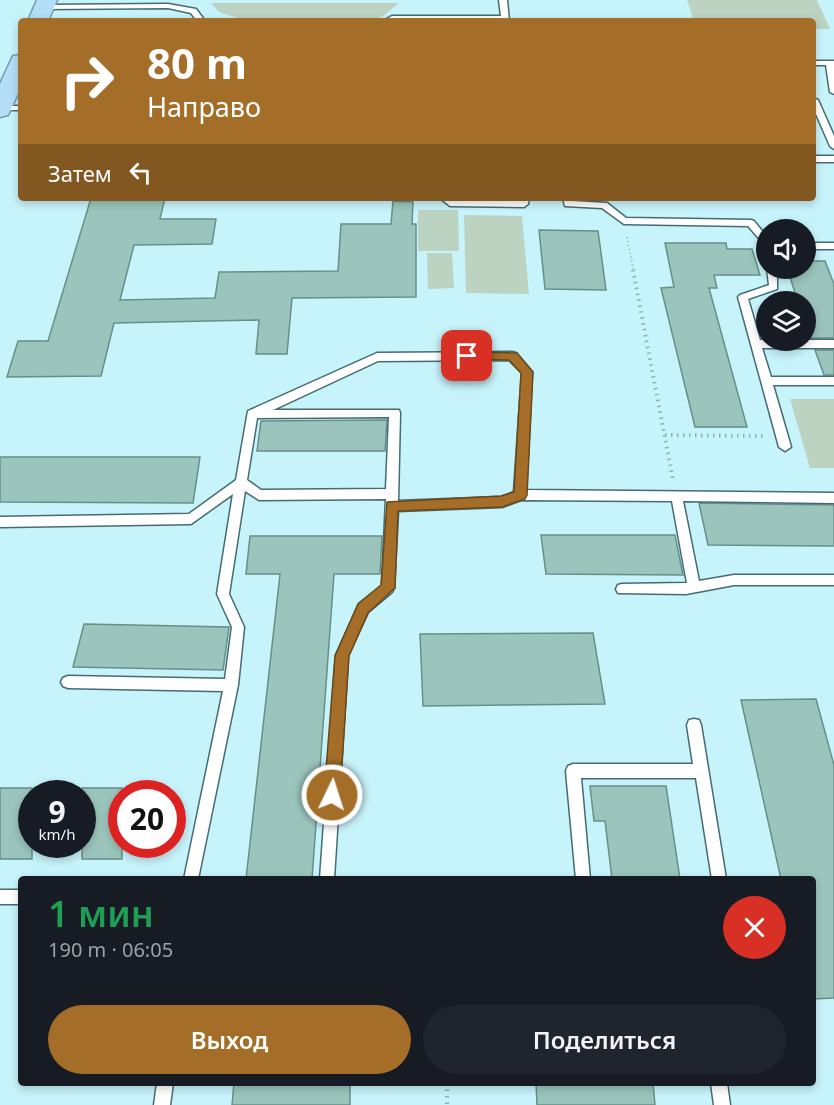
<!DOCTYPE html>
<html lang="ru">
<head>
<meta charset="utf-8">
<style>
  :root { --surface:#171b24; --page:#20242c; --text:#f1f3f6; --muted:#9ea1a6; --accent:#a46e28 }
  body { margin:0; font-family:"Noto Sans",sans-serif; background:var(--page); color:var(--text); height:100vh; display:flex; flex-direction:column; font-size:22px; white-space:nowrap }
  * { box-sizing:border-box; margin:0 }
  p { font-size:20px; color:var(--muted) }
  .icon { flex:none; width:33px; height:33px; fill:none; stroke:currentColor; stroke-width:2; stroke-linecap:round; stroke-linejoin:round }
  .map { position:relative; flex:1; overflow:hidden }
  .details { position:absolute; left:18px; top:876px; width:798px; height:210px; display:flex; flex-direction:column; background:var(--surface); border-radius:6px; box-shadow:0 3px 9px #0003 }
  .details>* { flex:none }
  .hud { position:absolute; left:18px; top:18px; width:798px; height:183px; border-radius:6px; box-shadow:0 3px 9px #0003; background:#a46e28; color:#fff; overflow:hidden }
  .tools { position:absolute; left:756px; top:219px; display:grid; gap:12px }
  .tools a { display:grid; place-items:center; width:60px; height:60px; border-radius:50%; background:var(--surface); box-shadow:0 3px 9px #0003; font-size:30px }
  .speed { position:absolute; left:18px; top:780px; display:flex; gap:12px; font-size:30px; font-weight:700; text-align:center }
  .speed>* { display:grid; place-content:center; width:78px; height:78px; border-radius:50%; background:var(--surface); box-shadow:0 3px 9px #0003; line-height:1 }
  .speed small { font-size:15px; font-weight:400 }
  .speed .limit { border:9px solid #d22; background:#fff; color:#111 }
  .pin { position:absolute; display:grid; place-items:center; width:51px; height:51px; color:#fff; margin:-26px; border-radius:12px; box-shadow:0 3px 9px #0006 }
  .me { position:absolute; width:66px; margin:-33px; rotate:4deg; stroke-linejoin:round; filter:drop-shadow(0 0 4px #0008) }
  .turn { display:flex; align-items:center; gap:21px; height:126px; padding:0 30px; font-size:27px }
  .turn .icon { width:78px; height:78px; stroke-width:2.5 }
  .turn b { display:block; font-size:42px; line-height:51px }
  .then { display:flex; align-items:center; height:57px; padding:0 30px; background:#0003; gap:12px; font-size:22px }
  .round { display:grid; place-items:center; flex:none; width:63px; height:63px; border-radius:32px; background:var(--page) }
  .overview { display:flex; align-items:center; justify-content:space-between; height:102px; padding:0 30px }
  h1 { font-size:36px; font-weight:600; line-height:45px; color:#1e9e55 }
  .cta { display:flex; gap:12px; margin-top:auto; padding:12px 30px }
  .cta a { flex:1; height:69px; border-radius:36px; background:var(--accent); color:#fff; font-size:24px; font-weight:600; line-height:69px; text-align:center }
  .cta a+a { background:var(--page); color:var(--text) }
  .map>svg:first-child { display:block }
  .green { fill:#bbd3c0 }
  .building { fill:#9bc5bc; stroke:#678f86; stroke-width:1.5 }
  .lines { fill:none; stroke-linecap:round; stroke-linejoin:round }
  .service-casing { stroke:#446c72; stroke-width:3 }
  .trunk-casing { stroke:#739bb1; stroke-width:3 }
  .path-far2 { stroke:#8fb2b7; stroke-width:2; stroke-dasharray:1 3; stroke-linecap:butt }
  .path-far1 { stroke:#8fb2b7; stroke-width:4; stroke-dasharray:1.5 4.5; stroke-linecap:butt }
  .path { stroke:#8fb2b7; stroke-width:4.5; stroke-dasharray:1.5 5; stroke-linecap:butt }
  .service { fill:#fff; fill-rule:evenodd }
  .trunk { fill:#b4def8; fill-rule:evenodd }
  .route { fill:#a46e28; stroke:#6b481a; stroke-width:1.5 }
</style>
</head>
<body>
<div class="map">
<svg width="834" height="1105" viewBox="0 0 834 1105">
  <rect width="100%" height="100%" fill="#c7f3fa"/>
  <path class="green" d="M 687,0 L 817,0 L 830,29 L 813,29 L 813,21 L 694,21 Z
    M 211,3 L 399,3 L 383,16 L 371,21 L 298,21 L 241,19 L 219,12 Z
    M 418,210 L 458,210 L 459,251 L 418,251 Z
    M 464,215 L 522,216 L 529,294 L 466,293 Z
    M 427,253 L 452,253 L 454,288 L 428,289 Z
    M 790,399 L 834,399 L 834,468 L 810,468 Z"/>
  <path class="building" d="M 91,198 L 165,198 L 160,219 L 216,219 L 212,244 L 134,245 L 120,300 L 215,298 L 219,272 L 338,271 L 341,224 L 391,224 L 393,201 L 413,202 L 412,224 L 416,224 L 416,297 L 292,298 L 287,354 L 256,354 L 259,320 L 114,323 L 101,376 L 7,377 L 18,341 L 48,341 Z
    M 539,230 L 598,231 L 606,290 L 545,289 Z
    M 665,243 L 726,243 L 727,249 L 752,249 L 760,275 L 714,275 L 717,288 L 709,288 L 747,427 L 695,427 L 661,288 L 674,287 Z
    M 806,261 L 825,261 L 834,284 L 834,338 L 811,338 L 806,322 L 806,302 L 798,302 L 787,268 L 806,268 Z
    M 815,350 L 834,350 L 834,375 L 824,375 Z
    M 387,420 L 385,451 L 257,451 L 261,421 Z
    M 0,457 L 200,457 L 193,503 L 0,502 Z
    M 699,503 L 834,505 L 834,546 L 708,545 Z
    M 541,535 L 675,535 L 683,575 L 546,574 Z
    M 250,536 L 382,536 L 380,574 L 334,574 L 312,879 L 246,879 L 280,574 L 246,574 Z
    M 84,624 L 229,627 L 223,670 L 73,667 Z
    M 593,633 L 605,704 L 423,706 L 420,634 Z
    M 816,699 L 834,765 L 834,998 L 813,999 L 813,879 L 781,879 L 741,700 Z
    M 590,786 L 666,786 L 680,879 L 612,879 L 605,821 L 594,821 Z
    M 0,788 L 32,788 L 32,859 L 0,859 Z
    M 82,788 L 122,788 L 122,859 L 82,859 Z
    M 234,1083 L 350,1083 L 350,1105 L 232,1105 Z
    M 536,1083 L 653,1083 L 655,1105 L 537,1105 Z"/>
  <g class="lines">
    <g class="service-casing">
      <path id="service" d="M 499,0 L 507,0 L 509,21 L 383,21 L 392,16 L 501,16 Z
        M 168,4 L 196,9 L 205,21 L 197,21 L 191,13 L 168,8 L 44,9 L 40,7 L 44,5 Z
        M 813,61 L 834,61 L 834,94 L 830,92 L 826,65 L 813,65 Z
        M 813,98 L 818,100 L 834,136 L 834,149 L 830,146 L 813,107 Z
        M 0,106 L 21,106 L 21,110 L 1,110 Z
        M 813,156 L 834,156 L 834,162 L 813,162 Z
        M 440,198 L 450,198 L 452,200 L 520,201 L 521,198 L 529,198 L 528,204 L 524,207 L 450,206 Z
        M 563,198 L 571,198 L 572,201 L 607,203 L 626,218 L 751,220 L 754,221 L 766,236 L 766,244 L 763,243 L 748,226 L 624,224 L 602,208 L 565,206 Z
        M 806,243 L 834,243 L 834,249 L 806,249 Z
        M 767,268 L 777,268 L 777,289 L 748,299 L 760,340 L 834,340 L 834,348 L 762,348 L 771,377 L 834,377 L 834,385 L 773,385 L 791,447 L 785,451 L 779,447 L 738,297 L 740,295 L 769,285 Z
        M 512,352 L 516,353 L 532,372 L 526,490 L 834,493 L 834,503 L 683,501 L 699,581 L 734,575 L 834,575 L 834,585 L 734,585 L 686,594 L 618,593 L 616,589 L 618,585 L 622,584 L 687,583 L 672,501 L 521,500 L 502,507 L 398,511 L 394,588 L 392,592 L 368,612 L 348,655 L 334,879 L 320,879 L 336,655 L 359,604 L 382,586 L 386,499 L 259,500 L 245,491 L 229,594 L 244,627 L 238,685 L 198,879 L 184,879 L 223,691 L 68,688 L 63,686 L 61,682 L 63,678 L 68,676 L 225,679 L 232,627 L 217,594 L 233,494 L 191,524 L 0,527 L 0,517 L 189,514 L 236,480 L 248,411 L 377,353 ZM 509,360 L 522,373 L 514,492 L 501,497 L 398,501 L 400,413 L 399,410 L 273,410 L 378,361 ZM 389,417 L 386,489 L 261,490 L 247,480 L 257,418 Z
        M 694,719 L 699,720 L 701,725 L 726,879 L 712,879 L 696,778 L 581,778 L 590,879 L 576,879 L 566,771 L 568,766 L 573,764 L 693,764 L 687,725 L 689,720 Z
        M 0,890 L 21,890 L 21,904 L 0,904 Z
        M 157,1083 L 173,1083 L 170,1105 L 154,1105 Z
        M 711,1083 L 727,1083 L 730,1105 L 714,1105 Z"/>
    </g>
    <g class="trunk-casing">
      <path id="trunk" d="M 37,0 L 57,0 L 48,21 L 28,21 Z
        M 21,55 L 21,87 L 8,115 L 0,117 L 0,84 L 13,56 Z"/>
    </g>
    <path class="path-far2" d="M 627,237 L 634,272"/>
    <path class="path-far1" d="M 633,270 L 673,480
      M 665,435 L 763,436"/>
    <path class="path" d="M 447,1083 L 447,1105"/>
    <use href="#service" class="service"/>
    <use href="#trunk" class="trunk"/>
  </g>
  <path class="route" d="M 467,352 L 517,353 L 533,372 L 527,495 L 525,499 L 502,507 L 398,511 L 395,588 L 368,613 L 349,656 L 340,795 L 338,801 L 332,803 L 326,801 L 324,795 L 335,656 L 358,604 L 381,585 L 387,502 L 501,496 L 514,492 L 521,373 L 509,360 L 463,359 L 462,356 Z"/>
</svg>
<div class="tools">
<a><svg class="icon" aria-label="sound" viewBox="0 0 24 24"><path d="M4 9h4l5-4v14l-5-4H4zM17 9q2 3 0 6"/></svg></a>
<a><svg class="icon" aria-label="layers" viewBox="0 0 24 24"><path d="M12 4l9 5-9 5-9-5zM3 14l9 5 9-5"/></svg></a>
</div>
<div class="speed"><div>9<small>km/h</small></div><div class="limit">20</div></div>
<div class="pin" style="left:467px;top:356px;background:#d93025"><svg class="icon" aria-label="arrive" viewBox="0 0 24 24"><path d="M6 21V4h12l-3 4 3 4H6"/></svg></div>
<svg class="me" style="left:332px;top:795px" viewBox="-20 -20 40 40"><circle r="17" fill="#a46e28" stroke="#fff" stroke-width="3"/><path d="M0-11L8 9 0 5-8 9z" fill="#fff"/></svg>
<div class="hud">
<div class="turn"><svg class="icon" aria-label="right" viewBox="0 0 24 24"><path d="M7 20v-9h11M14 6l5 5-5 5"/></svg><div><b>80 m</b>Направо</div></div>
<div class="then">Затем<svg class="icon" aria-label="left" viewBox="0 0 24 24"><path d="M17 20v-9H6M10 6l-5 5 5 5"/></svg></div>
</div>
<section class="details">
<div class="overview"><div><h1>1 мин</h1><p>190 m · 06:05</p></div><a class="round" style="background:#d93025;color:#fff"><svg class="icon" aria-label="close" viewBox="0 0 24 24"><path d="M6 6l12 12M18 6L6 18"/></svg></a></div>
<div class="cta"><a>Выход</a><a>Поделиться</a></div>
</section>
</div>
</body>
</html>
